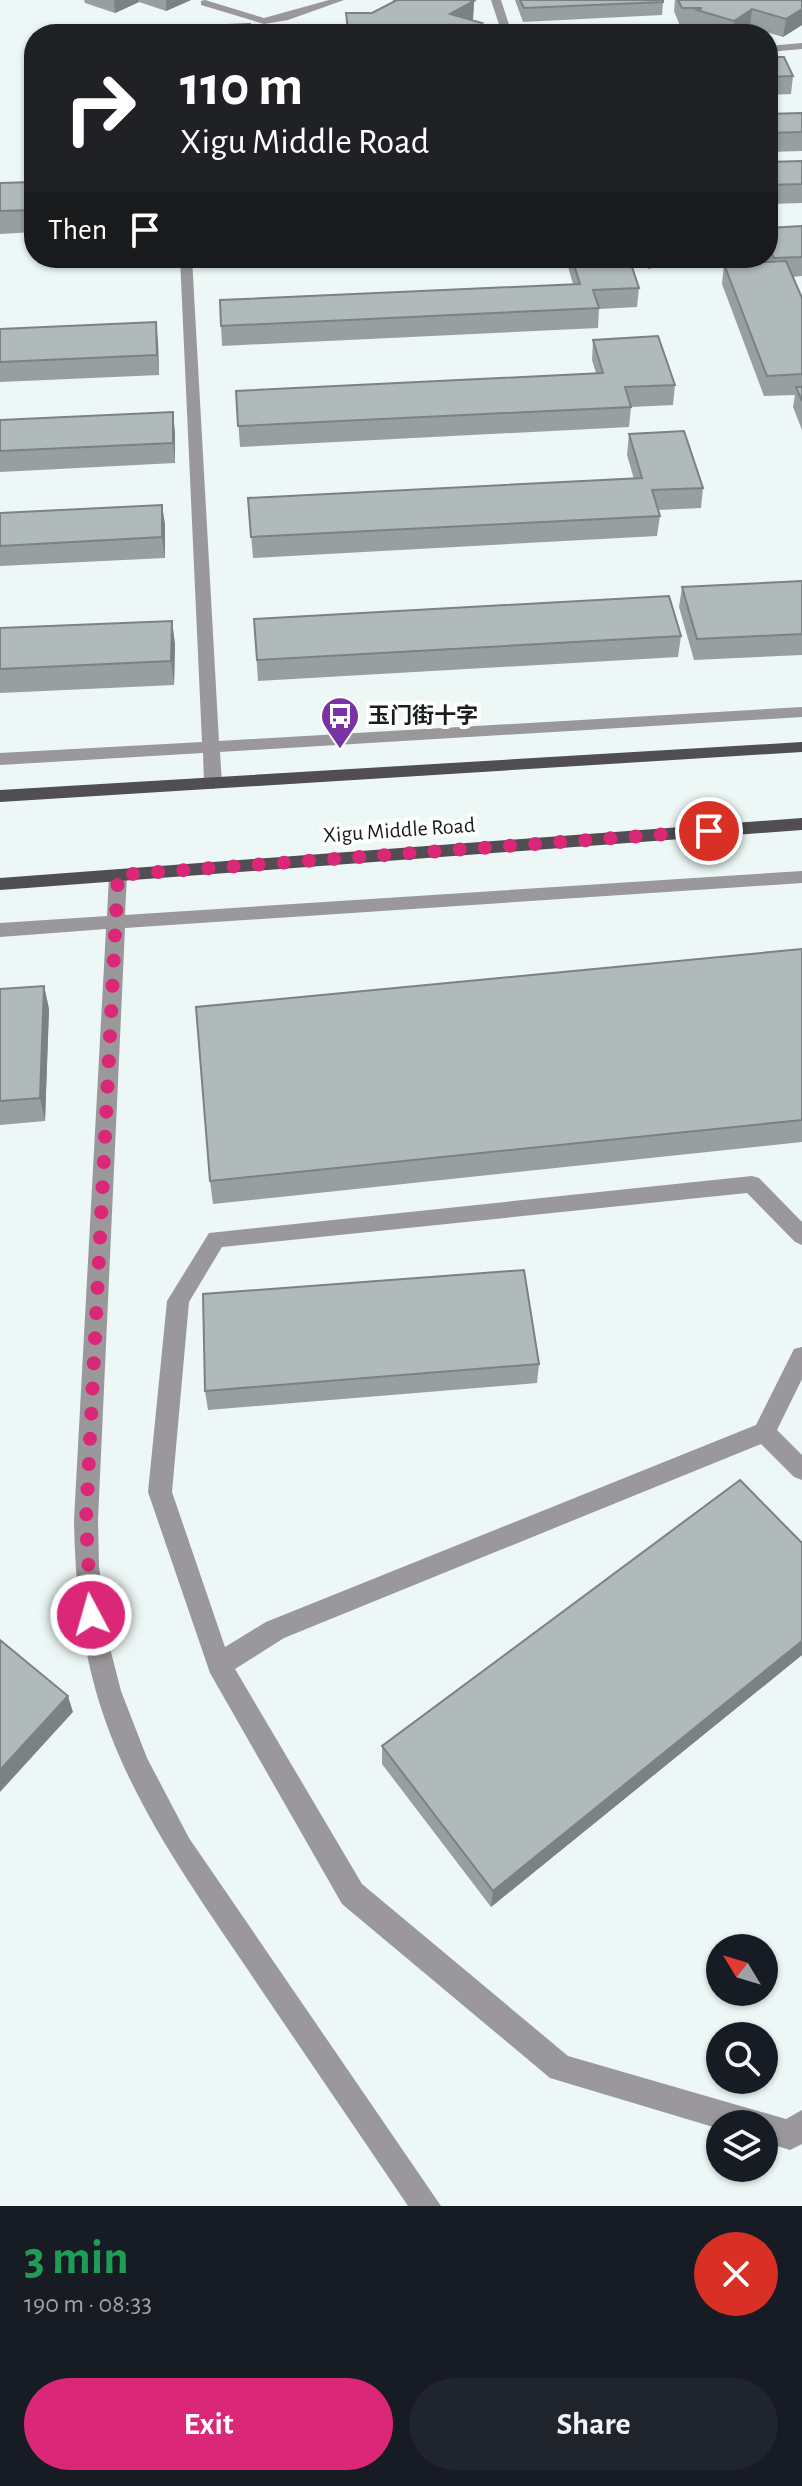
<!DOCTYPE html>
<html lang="en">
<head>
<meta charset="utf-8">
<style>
  :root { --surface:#171b24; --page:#20242c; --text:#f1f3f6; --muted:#9ea1a6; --accent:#db2777 }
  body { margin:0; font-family:"Alegreya Sans","Noto Sans SC",sans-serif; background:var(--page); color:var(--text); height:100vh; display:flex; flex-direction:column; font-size:30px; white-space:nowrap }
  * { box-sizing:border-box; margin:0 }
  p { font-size:26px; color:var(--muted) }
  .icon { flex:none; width:44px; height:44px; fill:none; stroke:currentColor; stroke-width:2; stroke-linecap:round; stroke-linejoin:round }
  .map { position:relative; height:2206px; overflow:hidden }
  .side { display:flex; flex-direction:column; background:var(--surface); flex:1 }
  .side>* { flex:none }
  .top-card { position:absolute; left:24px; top:24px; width:754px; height:244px; border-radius:32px; box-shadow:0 2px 6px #0004; background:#202124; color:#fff; overflow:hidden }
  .needle { width:52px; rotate:308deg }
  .buttons { position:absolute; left:706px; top:1934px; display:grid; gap:16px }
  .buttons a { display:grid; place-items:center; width:72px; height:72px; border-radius:50%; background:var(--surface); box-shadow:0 2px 6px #0004; font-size:40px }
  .pin { position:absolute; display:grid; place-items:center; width:68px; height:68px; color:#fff; margin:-34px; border:4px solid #fff; border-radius:50%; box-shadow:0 2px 8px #0007 }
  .me { position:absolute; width:88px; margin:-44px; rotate:354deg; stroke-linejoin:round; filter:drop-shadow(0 0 6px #0008) }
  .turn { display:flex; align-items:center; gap:28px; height:168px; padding:0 24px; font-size:36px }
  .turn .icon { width:104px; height:104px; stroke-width:2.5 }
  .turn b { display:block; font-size:56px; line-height:68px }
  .then { display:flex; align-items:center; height:76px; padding:0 24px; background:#0003; gap:16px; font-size:30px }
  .round { display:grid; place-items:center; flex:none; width:84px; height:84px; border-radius:42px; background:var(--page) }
  .overview { display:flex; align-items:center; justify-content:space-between; height:136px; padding:0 24px }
  h1 { font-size:48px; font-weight:600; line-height:60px; color:#1e9e55 }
  .button { display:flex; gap:16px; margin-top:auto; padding:16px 24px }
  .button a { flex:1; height:92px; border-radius:48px; background:var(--accent); color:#fff; font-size:32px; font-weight:600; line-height:92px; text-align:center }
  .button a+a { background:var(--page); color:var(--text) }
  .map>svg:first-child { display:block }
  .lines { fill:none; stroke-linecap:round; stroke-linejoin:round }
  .street { fill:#9a989b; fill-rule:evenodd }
  .primary { fill:#504d53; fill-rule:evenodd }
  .wall { fill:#97a09f }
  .shaded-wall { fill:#7b8282 }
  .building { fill:#b0bab9; stroke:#7b8282; stroke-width:2 }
  .route { stroke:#db2777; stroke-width:14; stroke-dasharray:0 25.2 }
  .labels { text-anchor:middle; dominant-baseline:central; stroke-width:8; stroke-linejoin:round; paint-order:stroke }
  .poi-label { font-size:22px; font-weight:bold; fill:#1a1e1d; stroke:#fff; text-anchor:start }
  .street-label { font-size:22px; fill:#1a1e1d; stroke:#fff }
</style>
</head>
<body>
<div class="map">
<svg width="802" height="2206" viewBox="0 0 802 2206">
  <rect width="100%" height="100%" fill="#ecf7f6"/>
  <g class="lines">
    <path class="street" d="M 205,0 L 264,18 L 329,0 L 344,0 L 288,20 L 264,24 L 201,5 L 201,1 Z
      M 491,0 L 501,0 L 512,34 L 502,34 Z
      M 802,43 L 802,49 L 768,52 L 768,46 Z
      M 180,258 L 192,258 L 219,741 L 802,707 L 802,717 L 220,752 L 222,783 L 213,789 L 204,783 L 203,753 L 0,765 L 0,753 L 202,742 Z
      M 630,258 L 646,258 L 659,266 L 649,269 Z
      M 118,869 L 127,875 L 125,915 L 802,871 L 802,883 L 125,928 L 98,1520 L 99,1567 L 111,1652 L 121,1691 L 147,1758 L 189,1838 L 441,2206 L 408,2206 C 355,2127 301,2049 248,1970 C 188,1881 124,1793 95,1688 C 80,1633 75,1577 74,1520 L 106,929 L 0,937 L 0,923 L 107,916 L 109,875 Z
      M 752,1176 L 759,1178 L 802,1222 L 802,1245 L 795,1242 L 747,1193 L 222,1247 L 189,1302 L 172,1492 L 225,1647 L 266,1622 L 756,1425 L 794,1349 L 802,1347 L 802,1379 L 777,1430 L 802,1455 L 802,1480 L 794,1477 L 761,1444 L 284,1638 L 235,1669 L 362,1884 L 568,2056 L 786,2119 L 802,2110 L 802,2144 L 790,2150 L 764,2142 L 764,2124 L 720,2124 L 720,2129 L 550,2078 L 342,1904 L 210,1673 L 148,1492 L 167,1301 L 209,1233 Z"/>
    <path class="primary" d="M 802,742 L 802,752 L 0,802 L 0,790 Z
      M 802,818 L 802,830 L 0,890 L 0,878 Z"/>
  </g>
  <path class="wall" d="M 70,0 L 191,0 L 166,11 L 139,2 L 115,13 L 85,3 L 84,0 Z
    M 393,0 L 469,0 L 474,1 L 473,19 L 471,20 L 482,23 L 481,34 L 346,34 L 346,13 L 372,13 L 393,2 Z
    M 515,0 L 663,0 L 663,2 L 662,15 L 523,22 Z
    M 675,0 L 802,0 L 802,25 L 783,37 L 750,27 L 739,34 L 715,34 L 695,28 L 695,26 L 680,26 L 674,11 Z
    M 768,57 L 793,76 L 791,94 L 768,95 Z
    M 802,113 L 802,151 L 768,152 L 768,114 Z
    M 802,161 L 802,203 L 768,204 L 768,162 Z
    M 34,182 L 34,232 L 0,234 L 0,183 Z
    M 802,226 L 802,276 L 793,277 L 802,298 L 802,430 L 793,407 L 795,395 L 764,396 L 722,284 L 724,264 L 763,262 L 761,258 L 768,258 L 768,228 Z
    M 567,258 L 572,258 L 639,288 L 637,307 L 599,309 L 598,328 L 222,346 L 221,326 L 573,284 L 567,263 Z
    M 0,329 L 158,342 L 159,375 L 0,382 Z
    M 593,340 L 675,385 L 673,405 L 631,407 L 629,427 L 240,447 L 236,391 L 596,373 L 592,360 Z
    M 0,420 L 175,432 L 175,463 L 0,472 Z
    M 629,434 L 703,488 L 701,508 L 658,510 L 660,516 L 657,536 L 253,558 L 248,498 L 634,479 L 627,455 Z
    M 162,505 L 165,525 L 165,558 L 0,566 L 0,513 Z
    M 802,581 L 802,655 L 694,660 L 679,607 L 682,587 Z
    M 254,619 L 681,636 L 678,657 L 258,681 Z
    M 172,621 L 175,645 L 174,685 L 0,693 L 0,628 Z
    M 802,949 L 802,1142 L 213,1204 L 210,1181 Z
    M 44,986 L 49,1009 L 45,1121 L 0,1125 L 0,989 Z
    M 539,1364 L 537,1383 L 208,1410 L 205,1391 Z
    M 802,1543 L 802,1655 L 491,1907 L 382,1764 L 382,1746 Z"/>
  <path class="shaded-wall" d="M 114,0 L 138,0 L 139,2 L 115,13 Z
    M 166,0 L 191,0 L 166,11 Z
    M 474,1 L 473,19 L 450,31 L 450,14 Z
    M 752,9 L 750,27 L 739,34 L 732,34 L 734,21 Z
    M 802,9 L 802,25 L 783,37 L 786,19 Z
    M 482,23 L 481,34 L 462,34 Z
    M 156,322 L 158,342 L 159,375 L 157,355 Z
    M 173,412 L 175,432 L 175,463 L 173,443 Z
    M 162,505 L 165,525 L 165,558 L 162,537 Z
    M 172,621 L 175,645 L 174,685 L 171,661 Z
    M 44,986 L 49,1009 L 45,1121 L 40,1098 Z
    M 802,1641 L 802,1655 L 491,1907 L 493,1891 Z
    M 68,1696 L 73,1712 L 0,1792 L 0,1770 Z"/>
  <path class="building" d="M 397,0 L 469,0 L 474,1 L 450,14 L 482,23 L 462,34 L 432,34 L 419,30 L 412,34 L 371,34 L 363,31 L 368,28 L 348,29 L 346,13 L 372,13 Z
    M 520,0 L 663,0 L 663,2 L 524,8 Z
    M 678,0 L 802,0 L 802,9 L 786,19 L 752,9 L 734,21 L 697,10 L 702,8 L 682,8 Z
    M 250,24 L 251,34 L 62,34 L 62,32 Z
    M 768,57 L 784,57 L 793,76 L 768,77 Z
    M 802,113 L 802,132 L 768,133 L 768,114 Z
    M 802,161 L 802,184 L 768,185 L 768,162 Z
    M 34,182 L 34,210 L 0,211 L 0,183 Z
    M 802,226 L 802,257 L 774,258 L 768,246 L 768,228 Z
    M 572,258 L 629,258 L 639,288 L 593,290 L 599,308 L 221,326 L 220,300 L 580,284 Z
    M 786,261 L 802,298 L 802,374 L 767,376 L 724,264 Z
    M 156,322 L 157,355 L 0,362 L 0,329 Z
    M 658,336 L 675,385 L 625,387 L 631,407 L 238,426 L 236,391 L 603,373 L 593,340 Z
    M 796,387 L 802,387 L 802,401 Z
    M 173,412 L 173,443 L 0,451 L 0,420 Z
    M 684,431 L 703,488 L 652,490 L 660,516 L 251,537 L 248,498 L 642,478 L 629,434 Z
    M 162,505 L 162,537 L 0,546 L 0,513 Z
    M 802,581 L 802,634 L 697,639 L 682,587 Z
    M 669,596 L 681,636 L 257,660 L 254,619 Z
    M 172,621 L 171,661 L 0,669 L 0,628 Z
    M 802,949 L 802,1120 L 210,1181 L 196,1007 Z
    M 44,986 L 40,1098 L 0,1101 L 0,989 Z
    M 524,1270 L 539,1364 L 205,1391 L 203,1294 Z
    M 740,1480 L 802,1543 L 802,1641 L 493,1891 L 382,1746 Z
    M 0,1640 L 68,1696 L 0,1770 Z"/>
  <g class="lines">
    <path class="route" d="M 91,1615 L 86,1520 L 118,875 L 709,831"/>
  </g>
  <defs>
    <g id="bus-pin" transform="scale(2)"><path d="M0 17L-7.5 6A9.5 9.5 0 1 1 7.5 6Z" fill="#7b32a4" stroke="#fff"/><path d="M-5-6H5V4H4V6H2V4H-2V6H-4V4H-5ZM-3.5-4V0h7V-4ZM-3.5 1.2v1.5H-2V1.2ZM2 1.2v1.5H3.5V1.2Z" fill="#fff"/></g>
  </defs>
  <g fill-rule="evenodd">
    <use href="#bus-pin" x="340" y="716"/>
  </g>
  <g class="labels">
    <g class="poi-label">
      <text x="368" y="716">玉门街十字</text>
    </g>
    <g class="street-label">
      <text transform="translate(399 830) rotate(-4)">Xigu Middle Road</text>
    </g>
  </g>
</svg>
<div class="buttons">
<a><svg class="needle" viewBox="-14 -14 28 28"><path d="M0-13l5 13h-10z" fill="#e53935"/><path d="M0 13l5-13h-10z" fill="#9ea1a6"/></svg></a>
<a><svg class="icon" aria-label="search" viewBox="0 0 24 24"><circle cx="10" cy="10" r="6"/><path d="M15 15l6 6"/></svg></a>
<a><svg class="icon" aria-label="layers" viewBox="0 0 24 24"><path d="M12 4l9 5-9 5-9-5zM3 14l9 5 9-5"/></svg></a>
</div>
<div class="pin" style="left:709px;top:831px;background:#d93025"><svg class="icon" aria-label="arrive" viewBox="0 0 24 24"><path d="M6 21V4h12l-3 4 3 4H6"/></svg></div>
<svg class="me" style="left:91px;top:1615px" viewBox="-20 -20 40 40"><circle r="17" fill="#db2777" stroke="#fff" stroke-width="3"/><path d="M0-11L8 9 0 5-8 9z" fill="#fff"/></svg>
<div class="top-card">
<div class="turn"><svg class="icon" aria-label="right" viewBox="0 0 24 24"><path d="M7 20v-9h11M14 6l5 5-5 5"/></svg><div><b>110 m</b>Xigu Middle Road</div></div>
<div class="then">Then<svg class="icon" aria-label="arrive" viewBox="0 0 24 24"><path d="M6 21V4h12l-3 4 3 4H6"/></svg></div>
</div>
</div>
<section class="side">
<div class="overview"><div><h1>3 min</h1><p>190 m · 08:33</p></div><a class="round" style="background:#d93025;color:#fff"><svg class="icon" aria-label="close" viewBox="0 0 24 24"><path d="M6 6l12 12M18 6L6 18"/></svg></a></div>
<div class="button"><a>Exit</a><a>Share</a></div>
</section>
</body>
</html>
